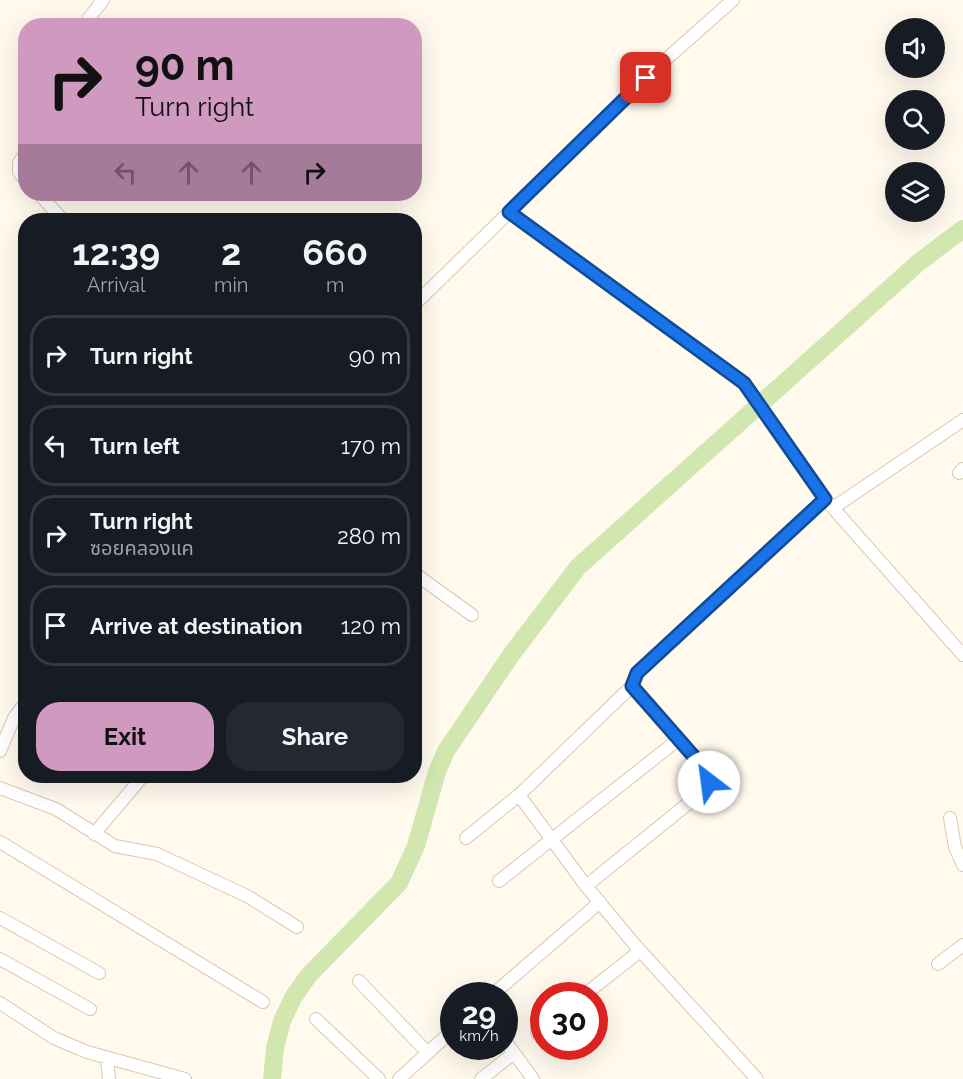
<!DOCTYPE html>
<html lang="en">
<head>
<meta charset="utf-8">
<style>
  :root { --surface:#171b24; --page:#242831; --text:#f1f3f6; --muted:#9ea1a6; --line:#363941; --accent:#d099c0 }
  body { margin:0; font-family:Raleway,"Noto Sans Thai",sans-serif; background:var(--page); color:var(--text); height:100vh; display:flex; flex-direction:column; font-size:22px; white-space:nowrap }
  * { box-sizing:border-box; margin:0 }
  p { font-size:20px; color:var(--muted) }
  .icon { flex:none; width:33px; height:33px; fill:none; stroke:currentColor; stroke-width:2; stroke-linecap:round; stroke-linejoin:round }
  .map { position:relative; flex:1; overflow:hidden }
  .panel { position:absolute; left:18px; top:213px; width:404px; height:570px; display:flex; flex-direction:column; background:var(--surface); border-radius:24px; box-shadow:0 6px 24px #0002 }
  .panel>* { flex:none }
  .banner { position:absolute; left:18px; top:18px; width:404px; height:183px; border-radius:24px; box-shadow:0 6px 24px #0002; background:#d099c0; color:#111; overflow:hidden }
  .fabs { position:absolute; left:885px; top:18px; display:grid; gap:12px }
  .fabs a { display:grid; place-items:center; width:60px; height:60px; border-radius:50%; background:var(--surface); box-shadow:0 6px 24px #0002; font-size:30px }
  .speed { position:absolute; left:440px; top:982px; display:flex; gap:12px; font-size:30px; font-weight:700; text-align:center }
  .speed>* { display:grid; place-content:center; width:78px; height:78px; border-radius:50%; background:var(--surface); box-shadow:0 6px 24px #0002; line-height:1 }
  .speed small { font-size:15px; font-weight:400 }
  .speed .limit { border:9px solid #d22; background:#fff; color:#111 }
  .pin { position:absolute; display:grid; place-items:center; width:51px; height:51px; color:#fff; margin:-26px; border-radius:12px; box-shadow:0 3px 9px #0006 }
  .me { position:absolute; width:66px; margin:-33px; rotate:330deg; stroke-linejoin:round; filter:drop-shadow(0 0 4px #0008) }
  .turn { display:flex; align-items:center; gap:21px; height:126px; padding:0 18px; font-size:27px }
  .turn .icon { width:78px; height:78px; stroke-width:2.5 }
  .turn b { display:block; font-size:42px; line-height:51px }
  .lanes { display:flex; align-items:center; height:57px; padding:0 18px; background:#0003; justify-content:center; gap:30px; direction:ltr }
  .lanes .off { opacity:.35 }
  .eta { display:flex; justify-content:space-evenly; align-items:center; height:102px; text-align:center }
  .eta b { font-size:36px; font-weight:700; line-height:42px }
  .button { display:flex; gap:12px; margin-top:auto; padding:12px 18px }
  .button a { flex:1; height:69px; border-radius:24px; background:var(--accent); color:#111; font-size:24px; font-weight:700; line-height:69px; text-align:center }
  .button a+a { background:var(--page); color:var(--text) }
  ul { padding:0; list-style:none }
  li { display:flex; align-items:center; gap:18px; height:81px; margin:0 12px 9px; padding:0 6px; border:3px solid var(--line); border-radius:24px }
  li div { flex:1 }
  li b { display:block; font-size:22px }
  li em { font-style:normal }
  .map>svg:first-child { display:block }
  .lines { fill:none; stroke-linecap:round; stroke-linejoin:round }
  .river { stroke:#d2e7af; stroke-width:18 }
  .street-casing { stroke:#d8caae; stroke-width:14 }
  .street { stroke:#fff; stroke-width:12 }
  .route-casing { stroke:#114b97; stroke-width:15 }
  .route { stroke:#1a73e8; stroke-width:10 }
</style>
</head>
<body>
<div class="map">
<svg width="963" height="1079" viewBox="0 0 963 1079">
  <rect width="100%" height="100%" fill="#fff9ee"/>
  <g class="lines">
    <path class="river" d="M 272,1079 L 275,1048 L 282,1021 L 294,996 L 309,975 L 399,883 L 416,846 L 437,772 L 446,751 L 511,655 L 578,567 L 918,263 L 963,229"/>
    <g class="street-casing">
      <path id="street" d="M 88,26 L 89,18 L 103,0
        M 26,152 L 19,163 L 19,172 L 26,181
        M 39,194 L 63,220
        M 509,212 L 744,383 L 825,499 L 963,655
        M 414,305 L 663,62 L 733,0
        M 959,473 L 963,469
        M 833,508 L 963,420
        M 414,573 L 472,615
        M 0,751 L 14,718 L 26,702
        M 0,788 L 56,809 L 115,846 L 157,854 L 247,896 L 297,927
        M 519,795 L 586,886 L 635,945 L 757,1079
        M 950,818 L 955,847 L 963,865
        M 94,834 L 143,776
        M 466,838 L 519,795 L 632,686 L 637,673 L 825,499
        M 0,842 L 263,1002
        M 499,881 L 679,739
        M 586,886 L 695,798 L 707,788 L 709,782 L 703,767 L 632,686
        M 0,918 L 99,973
        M 0,959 L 90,1009
        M 938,964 L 963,945
        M 359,981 L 427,1052
        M 491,996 L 600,902
        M 583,996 L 640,951
        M 0,1003 L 54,1038 L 87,1052 L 185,1079
        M 316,1019 L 379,1079
        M 537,1033 L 543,1028
        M 504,1039 L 533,1079
        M 107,1059 L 109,1079
        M 399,1079 L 453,1030
        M 481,1079 L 514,1053"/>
    </g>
    <use href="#street" class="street"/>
  </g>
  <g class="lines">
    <g class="route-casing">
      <path id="route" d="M 646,78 L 509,212 L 744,383 L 825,499 L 637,673 L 632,686 L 703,767 L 709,782"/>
    </g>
    <use href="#route" class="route"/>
  </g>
</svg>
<div class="fabs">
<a><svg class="icon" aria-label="sound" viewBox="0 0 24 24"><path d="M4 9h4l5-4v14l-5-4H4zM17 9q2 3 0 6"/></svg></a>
<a><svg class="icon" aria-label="search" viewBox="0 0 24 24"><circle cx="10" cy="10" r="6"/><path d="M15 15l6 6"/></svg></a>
<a><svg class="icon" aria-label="layers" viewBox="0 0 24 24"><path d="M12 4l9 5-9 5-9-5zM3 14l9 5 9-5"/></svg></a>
</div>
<div class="speed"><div>29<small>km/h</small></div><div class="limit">30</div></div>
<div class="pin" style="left:646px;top:78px;background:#d93025"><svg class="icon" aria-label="arrive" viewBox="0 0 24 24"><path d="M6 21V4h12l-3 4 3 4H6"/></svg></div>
<svg class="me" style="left:709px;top:782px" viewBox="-20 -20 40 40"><circle r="19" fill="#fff"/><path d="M0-13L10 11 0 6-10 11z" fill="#1a73e8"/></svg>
<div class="banner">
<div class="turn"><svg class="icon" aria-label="right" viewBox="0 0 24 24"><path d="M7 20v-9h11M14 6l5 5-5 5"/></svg><div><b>90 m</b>Turn right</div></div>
<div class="lanes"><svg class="icon off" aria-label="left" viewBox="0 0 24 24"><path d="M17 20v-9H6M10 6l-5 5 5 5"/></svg><svg class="icon off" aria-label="ahead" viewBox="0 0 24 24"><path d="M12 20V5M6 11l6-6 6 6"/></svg><svg class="icon off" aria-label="ahead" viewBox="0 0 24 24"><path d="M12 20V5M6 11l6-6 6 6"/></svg><svg class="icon" aria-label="right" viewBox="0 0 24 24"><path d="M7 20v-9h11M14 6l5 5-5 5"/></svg></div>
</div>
<section class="panel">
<div class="eta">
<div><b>12:39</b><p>Arrival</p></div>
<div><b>2</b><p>min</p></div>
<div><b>660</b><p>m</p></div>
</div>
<ul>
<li><svg class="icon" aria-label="right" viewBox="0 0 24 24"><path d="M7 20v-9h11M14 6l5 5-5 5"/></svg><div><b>Turn right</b></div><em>90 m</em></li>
<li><svg class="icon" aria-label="left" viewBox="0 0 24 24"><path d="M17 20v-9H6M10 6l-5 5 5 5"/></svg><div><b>Turn left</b></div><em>170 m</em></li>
<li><svg class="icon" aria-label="right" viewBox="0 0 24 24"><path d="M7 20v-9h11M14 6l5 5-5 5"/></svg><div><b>Turn right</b><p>ซอยคลองแค</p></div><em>280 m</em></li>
<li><svg class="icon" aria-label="arrive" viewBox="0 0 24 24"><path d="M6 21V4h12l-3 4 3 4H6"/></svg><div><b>Arrive at destination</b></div><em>120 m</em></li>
</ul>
<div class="button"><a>Exit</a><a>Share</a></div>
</section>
</div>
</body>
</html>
